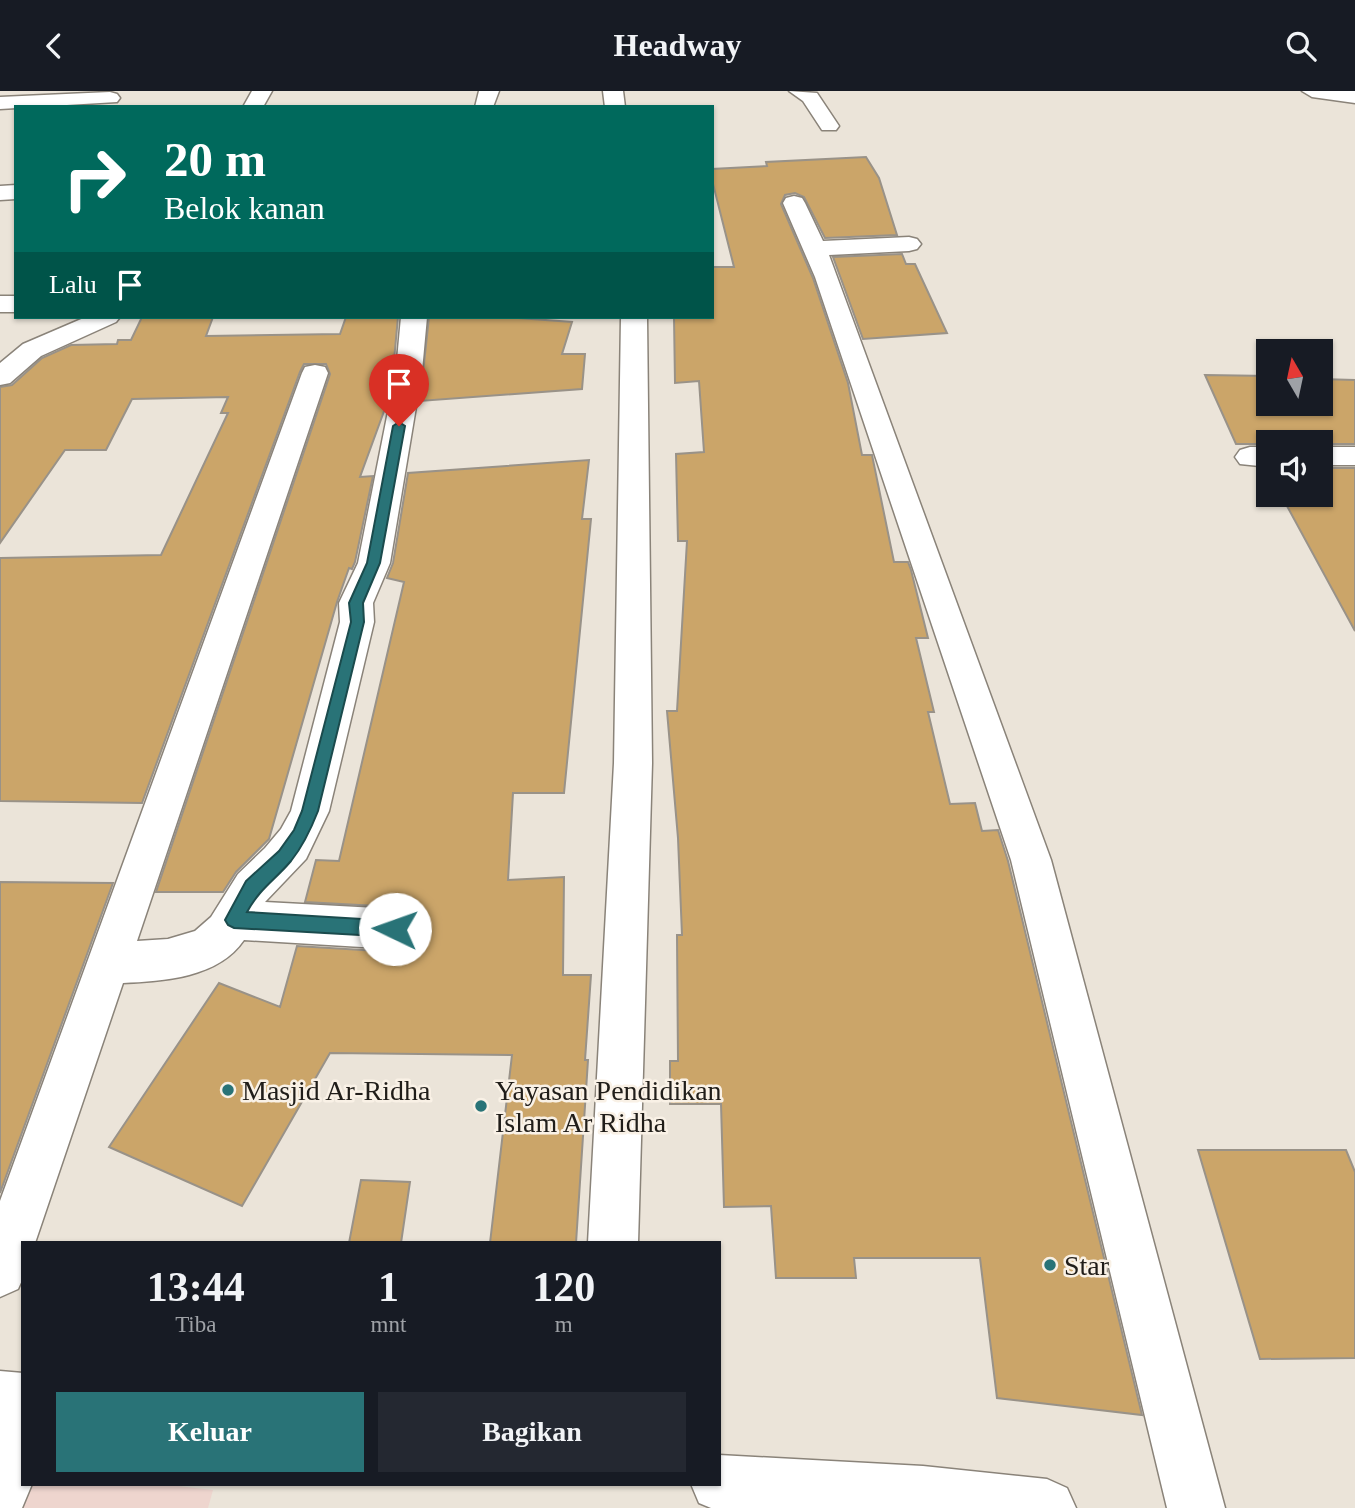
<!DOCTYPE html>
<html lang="id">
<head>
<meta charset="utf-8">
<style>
  :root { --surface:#171b24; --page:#242831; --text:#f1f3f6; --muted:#9ea1a6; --accent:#297377 }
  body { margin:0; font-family:Georgia,serif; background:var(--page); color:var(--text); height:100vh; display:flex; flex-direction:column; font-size:26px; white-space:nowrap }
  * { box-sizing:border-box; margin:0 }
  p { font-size:23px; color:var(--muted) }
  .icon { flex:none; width:38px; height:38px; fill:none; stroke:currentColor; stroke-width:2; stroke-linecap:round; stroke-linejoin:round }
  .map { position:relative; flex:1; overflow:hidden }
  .details { position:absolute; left:21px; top:1150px; width:700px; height:245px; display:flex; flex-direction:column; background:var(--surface); border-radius:0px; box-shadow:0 2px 5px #0004 }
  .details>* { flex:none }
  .guide { position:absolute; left:14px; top:14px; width:700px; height:214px; border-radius:0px; box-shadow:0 2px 5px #0004; background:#00695c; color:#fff; overflow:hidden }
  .needle { width:46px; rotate:351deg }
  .fabs { position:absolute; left:1256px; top:248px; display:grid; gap:14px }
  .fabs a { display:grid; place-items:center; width:77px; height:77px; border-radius:0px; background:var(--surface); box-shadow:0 2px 5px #0004; font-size:35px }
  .pin { position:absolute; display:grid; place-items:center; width:60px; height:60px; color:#fff; margin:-72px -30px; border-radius:50% 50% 50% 0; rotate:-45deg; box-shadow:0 0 7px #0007 }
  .pin .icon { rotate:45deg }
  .me { position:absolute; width:77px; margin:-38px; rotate:273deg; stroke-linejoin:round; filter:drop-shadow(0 0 5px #0008) }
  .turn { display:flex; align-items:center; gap:24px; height:147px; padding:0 35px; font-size:32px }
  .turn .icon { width:91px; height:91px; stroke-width:2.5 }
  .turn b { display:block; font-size:49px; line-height:60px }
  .then { display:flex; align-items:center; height:66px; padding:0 35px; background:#0003; gap:14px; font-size:26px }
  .eta { display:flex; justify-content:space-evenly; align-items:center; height:119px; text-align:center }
  .eta b { font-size:42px; font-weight:700; line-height:49px }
  .cta { display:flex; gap:14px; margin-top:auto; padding:14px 35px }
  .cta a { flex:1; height:80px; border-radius:0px; background:var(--accent); color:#fff; font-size:28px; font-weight:700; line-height:80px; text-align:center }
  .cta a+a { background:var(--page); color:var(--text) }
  header { display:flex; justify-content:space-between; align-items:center; height:91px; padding:0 35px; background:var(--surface); font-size:32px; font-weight:700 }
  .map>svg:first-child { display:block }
  .commercial { fill:#eed5ce }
  .building { fill:#cba569; stroke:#999288; stroke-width:2 }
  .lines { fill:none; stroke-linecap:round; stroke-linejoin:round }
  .minor-casing { stroke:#8a8379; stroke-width:3 }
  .major-casing { stroke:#8a8379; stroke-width:3 }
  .minor { fill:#fff; fill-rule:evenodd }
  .major { fill:#fff; fill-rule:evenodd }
  .route { fill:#297377; stroke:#1b4b4d; stroke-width:2 }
  .poi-dot { fill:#297377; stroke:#f9f1e6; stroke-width:2.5 }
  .labels { text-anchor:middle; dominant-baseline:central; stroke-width:5; stroke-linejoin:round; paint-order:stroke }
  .near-poi-label { font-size:28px; fill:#201d19; stroke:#f9f1e6; text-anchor:start }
</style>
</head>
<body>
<header><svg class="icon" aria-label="back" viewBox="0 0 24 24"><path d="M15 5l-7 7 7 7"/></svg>Headway<svg class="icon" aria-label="search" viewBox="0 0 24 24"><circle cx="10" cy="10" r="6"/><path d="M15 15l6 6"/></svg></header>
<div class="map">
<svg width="1355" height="1417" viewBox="0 0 1355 1417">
  <rect width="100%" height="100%" fill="#ebe4d9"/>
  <path class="commercial" d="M 23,1393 L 160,1393 L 213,1399 L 208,1417 L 0,1417 Z"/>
  <path class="building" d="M 866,66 L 879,87 L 897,144 L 825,147 L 804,106 L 795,102 L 785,104 L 781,113 L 813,187 L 848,292 L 862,364 L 872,364 L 894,471 L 908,471 L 911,479 L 928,547 L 916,547 L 934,621 L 928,621 L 950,713 L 975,712 L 982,740 L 998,739 L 1008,770 L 1142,1324 L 997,1307 L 980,1167 L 854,1167 L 856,1187 L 776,1187 L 771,1115 L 724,1116 L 721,1013 L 670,1013 L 670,970 L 678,970 L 677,844 L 682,844 L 678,747 L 667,620 L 677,620 L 687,450 L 678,450 L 676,363 L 704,361 L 699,290 L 675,292 L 674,226 L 712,226 L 712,176 L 734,176 L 712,89 L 712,78 L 767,75 L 766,71 Z
    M 902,163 L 906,173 L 915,173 L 947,242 L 863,248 L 833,166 Z
    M 142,226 L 213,226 L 206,245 L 340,243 L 346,226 L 398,226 L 393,280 L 387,312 L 360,386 L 373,385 L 355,471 L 352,478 L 349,477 L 337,511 L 269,748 L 236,781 L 223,801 L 156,801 L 330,283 L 326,273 L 304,273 L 300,281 L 142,712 L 0,710 L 0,467 L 161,464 L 228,322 L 221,322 L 228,306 L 132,308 L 106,359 L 65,359 L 0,452 L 0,296 L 12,294 L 42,267 L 71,254 L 117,253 L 118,249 L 131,249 Z
    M 429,226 L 506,226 L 572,231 L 562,263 L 585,263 L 582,298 L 420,310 Z
    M 1205,284 L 1269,285 L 1269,313 L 1321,313 L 1321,288 L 1355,289 L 1355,353 L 1236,353 Z
    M 589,369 L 582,428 L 591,428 L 564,702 L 513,702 L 508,789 L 564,786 L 563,884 L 591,884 L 585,969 L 588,969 L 576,1152 L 490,1152 L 512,964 L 330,962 L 242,1115 L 109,1056 L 219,892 L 280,916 L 297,855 L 395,861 L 412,853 L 418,839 L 412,823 L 396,816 L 305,811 L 316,769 L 339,770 L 404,491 L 387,487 L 393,472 L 408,382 Z
    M 1321,377 L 1355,377 L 1355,540 L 1281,404 L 1321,404 Z
    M 0,791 L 113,792 L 0,1102 Z
    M 1198,1059 L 1346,1059 L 1355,1081 L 1355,1267 L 1260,1268 Z
    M 361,1089 L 410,1091 L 401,1152 L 349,1152 Z"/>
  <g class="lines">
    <g class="minor-casing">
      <path id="minor" d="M 252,0 L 272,0 L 263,16 L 243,16 Z
        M 479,0 L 499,0 L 493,16 L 475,16 Z
        M 603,0 L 623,0 L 625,16 L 605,16 Z
        M 789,0 L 817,2 L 839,35 L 836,39 L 822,39 L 803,10 Z
        M 1302,0 L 1355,0 L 1355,12 L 1312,6 Z
        M 110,1 L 117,3 L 120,7 L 117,11 L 0,18 L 0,6 Z
        M 16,94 L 16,108 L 0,109 L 0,95 Z
        M 794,105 L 802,107 L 805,112 L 823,150 L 909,146 L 917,148 L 921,153 L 917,158 L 909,160 L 829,164 L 1051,769 L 1225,1417 L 1167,1417 L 1011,769 L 815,186 L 783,112 L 786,107 Z
        M 0,205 L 16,205 L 16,221 L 0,221 Z
        M 86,226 L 120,226 L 116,231 L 41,265 L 10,292 L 0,294 L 0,272 L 23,253 Z
        M 401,226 L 427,226 L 422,280 L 390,472 L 373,512 L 374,531 L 329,720 L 306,768 L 265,811 L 395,818 L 410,824 L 416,838 L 410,852 L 395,858 L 244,849 C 218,887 164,890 123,892 L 35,1152 L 23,1152 L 23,1187 L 18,1198 L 0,1206 L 0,1110 L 302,282 L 305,276 L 315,274 L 325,276 L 328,282 L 137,850 L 168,848 L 195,840 L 211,826 L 238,783 L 265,757 L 281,738 L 291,720 L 340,531 L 339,512 L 358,472 L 396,280 Z
        M 621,226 L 647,226 L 652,672 L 638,1152 L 588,1152 L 614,672 Z
        M 1250,356 L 1269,356 L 1269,376 L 1240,373 L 1235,366 L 1240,359 Z
        M 1321,356 L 1355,356 L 1355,374 L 1321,374 Z
        M 23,1309 L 23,1393 L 32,1393 L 22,1417 L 0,1417 L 0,1326 L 3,1317 Z"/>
    </g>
    <g class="major-casing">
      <path id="major" d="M 0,1280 L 23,1282 L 23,1336 L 0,1334 Z
        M 719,1364 L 923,1375 L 1047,1388 L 1067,1397 L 1076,1417 L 711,1417 L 699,1412 L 691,1393 L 719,1393 Z"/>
    </g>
    <use href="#minor" class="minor"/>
    <use href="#major" class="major"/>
  </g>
  <path class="route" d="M 399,331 L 405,335 L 380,472 L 363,512 L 364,531 L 318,720 C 311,738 303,755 291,770 C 274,790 261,796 247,821 L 395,830 L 401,832 L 404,838 L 401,843 L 395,846 L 234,837 L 228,834 L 225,829 L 246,790 L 279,760 L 294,739 L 302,720 L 351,531 L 349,512 L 367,472 L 393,335 Z"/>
  <g class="poi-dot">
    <circle cx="228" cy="999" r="7"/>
    <circle cx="481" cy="1015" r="7"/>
    <circle cx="1050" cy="1174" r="7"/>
  </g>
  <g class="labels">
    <g class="near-poi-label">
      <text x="242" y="999">Masjid Ar-Ridha</text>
      <text x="495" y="999">Yayasan Pendidikan<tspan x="495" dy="32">Islam Ar Ridha</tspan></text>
      <text x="1064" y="1174">Star</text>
    </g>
  </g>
</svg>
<div class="fabs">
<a><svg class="needle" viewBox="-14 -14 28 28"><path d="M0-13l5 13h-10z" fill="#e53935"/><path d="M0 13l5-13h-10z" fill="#9ea1a6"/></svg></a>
<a><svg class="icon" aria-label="sound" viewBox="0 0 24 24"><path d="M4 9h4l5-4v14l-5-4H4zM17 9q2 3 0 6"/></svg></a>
</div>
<div class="pin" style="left:399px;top:335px;background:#d93025"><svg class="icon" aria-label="arrive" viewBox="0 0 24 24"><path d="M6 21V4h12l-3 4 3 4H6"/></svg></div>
<svg class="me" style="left:395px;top:838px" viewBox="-20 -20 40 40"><circle r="19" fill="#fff"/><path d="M0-13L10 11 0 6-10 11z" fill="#297377"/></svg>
<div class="guide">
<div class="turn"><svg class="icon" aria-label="right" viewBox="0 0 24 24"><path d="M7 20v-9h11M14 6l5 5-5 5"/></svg><div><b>20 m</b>Belok kanan</div></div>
<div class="then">Lalu<svg class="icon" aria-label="arrive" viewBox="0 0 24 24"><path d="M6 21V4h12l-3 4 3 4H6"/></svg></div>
</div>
<section class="details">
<div class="eta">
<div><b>13:44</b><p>Tiba</p></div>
<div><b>1</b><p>mnt</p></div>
<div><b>120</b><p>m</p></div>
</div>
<div class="cta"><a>Keluar</a><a>Bagikan</a></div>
</section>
</div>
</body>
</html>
